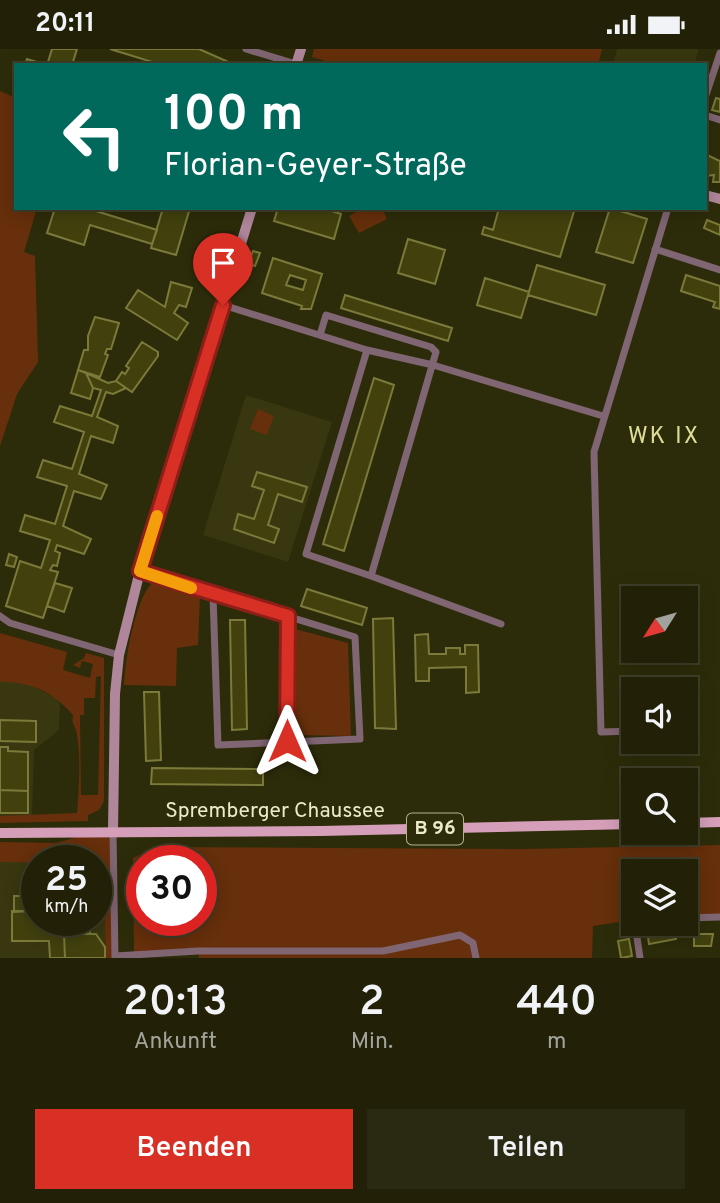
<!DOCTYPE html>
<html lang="de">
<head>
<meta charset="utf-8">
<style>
  :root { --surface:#222108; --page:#2a2912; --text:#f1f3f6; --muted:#a2a39c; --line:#3f3e29; --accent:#d93025 }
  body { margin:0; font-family:Overpass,sans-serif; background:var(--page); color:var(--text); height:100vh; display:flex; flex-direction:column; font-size:26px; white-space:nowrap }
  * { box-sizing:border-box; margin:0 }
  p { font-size:23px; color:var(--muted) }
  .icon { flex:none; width:38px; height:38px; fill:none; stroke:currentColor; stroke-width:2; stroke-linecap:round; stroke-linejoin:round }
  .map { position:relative; height:909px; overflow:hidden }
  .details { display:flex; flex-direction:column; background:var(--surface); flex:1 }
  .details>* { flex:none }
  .hud { position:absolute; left:14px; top:14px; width:693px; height:147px; border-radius:0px; box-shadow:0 4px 18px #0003,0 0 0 2px var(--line); background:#00695c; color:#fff; overflow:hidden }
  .needle { width:46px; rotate:233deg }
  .fabs { position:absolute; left:621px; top:537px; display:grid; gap:14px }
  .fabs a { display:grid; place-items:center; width:77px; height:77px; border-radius:0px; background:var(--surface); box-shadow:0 4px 18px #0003,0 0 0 2px var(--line); font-size:35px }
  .speed { position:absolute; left:21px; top:796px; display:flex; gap:14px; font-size:35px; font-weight:700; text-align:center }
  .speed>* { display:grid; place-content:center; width:91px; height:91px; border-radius:50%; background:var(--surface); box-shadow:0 4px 18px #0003,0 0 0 2px var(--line); line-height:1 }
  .speed small { font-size:18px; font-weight:400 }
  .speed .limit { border:10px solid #d22; background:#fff; color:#111 }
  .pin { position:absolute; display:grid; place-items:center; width:60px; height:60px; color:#fff; margin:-72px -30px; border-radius:50% 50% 50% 0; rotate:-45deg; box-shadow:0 0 7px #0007 }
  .pin .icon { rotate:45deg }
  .me { position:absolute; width:77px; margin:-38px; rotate:0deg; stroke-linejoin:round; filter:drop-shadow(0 0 5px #0008) }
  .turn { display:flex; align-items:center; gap:24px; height:147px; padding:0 35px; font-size:32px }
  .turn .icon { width:91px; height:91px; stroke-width:2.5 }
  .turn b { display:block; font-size:49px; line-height:60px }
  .eta { display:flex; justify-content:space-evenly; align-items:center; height:119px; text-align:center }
  .eta b { font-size:42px; font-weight:600; line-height:49px }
  .cta { display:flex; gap:14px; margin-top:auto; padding:14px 35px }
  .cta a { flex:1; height:80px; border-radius:0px; background:var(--accent); color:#fff; font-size:28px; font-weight:600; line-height:80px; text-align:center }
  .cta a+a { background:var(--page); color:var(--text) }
  .status { display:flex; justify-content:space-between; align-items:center; height:49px; padding:0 35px; background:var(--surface); direction:ltr }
  .status svg { height:19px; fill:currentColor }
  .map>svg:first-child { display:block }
  .built { fill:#38370f }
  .green { fill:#672f0b; fill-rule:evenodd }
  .building { fill:#42410e; stroke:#7b7a3a; stroke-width:2; fill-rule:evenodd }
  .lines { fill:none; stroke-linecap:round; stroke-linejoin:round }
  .street { stroke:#806572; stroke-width:7 }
  .secondary { stroke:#b0869b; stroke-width:10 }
  .primary { stroke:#d59fba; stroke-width:10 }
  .route-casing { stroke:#8d1f18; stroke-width:18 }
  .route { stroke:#d93025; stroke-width:12 }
  .slow { stroke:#f59e0b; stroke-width:12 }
  .labels { text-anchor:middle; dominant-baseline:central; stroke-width:7; stroke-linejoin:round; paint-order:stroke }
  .shield { fill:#2d2c0a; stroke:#b2b290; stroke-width:2 }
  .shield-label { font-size:19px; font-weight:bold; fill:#ebebca }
  .street-label { font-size:21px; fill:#ebebca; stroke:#2d2c0a }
  .quarter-label { font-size:24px; letter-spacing:2px; fill:#dddc99; stroke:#2d2c0a }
</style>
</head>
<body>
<div class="status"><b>20:11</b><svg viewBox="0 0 49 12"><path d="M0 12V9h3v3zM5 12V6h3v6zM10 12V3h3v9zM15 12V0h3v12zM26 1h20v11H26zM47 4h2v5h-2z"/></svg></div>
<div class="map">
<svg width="720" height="909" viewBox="0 0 720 909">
  <rect width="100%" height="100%" fill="#2d2c0a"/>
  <path class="built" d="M 617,0 L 699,0 L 694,16 L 613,16 Z
    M 246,346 L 332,373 L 288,513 L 203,486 Z
    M 0,633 L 24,633 L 60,651 L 59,681 L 34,701 L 32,767 L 0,767 Z
    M 0,813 L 37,813 L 37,872 L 96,872 L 96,814 L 103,814 L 106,909 L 0,909 Z"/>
  <path class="green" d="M 314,0 L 602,0 L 598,16 L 338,16 L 312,8 Z
    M 0,42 L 16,49 L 16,159 L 37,159 L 24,203 L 35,207 L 38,313 L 17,345 L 0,397 Z
    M 364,159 L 382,159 L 387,170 L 359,184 L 349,167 Z
    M 258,360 L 274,367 L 267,386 L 250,380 Z
    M 152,534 L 200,546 L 198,596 L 177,599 L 176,637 L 124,636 C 125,611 135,551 152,534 Z
    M 295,580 L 348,594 L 351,687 L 295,686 Z
    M 0,584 L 67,603 L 63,621 L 90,629 L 93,615 L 82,612 L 80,619 L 73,616 L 84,609 L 86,604 L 104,609 L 104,752 L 99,761 L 88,766 L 88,772 L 0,774 L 0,767 L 77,764 C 79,740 81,710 77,686 C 76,677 71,676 73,666 C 52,642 31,633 0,633 ZM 101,627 L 98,746 L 81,746 L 80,666 L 84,666 L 84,649 L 95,649 L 96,628 Z
    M 95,783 L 112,783 L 114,909 L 106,909 L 103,814 L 0,813 L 0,793 L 56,794 Z
    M 720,796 L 720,868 L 686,869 L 686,822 L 634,822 L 633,871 L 593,877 L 592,909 L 199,909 L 198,903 L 383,903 L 442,890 L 382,901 L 198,901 L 134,906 L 133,809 L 156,798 L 525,800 ZM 142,812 L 201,812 L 201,872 L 142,872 Z"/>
  <path class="building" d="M 52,0 L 77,0 L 72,16 L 25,16 L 27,10 L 47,16 Z
    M 110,0 L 199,0 L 233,15 L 162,16 Z
    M 716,49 L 720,50 L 720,63 L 712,61 Z
    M 705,105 L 720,112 L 720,133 L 713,133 L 714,126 L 705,127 Z
    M 55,159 L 97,159 L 96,162 L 157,181 L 152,195 L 90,176 L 84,196 L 47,184 Z
    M 163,159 L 190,159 L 176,206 L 151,199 Z
    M 278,159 L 322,159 L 341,165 L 334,190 L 274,172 Z
    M 499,159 L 575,159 L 560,208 L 482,185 L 484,178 L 493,181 Z
    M 610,159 L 647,170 L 633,214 L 596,203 Z
    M 707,171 L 720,176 L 720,186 L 704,179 Z
    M 408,190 L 445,201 L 435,235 L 398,224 Z
    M 253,202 L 260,204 L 255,217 L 248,215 Z
    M 273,209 L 322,225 L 311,260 L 301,260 L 302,257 L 262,244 ZM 290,226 L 306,231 L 303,241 L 286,236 Z
    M 537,216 L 605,236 L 596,266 L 528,246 Z
    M 686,226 L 720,237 L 720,260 L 713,258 L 715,253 L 681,242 Z
    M 485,229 L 529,243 L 521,269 L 477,256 Z
    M 171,233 L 192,239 L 186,258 L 179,256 L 174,264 L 188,274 L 177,291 L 126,259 L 138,241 L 165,258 Z
    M 345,246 L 452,279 L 448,292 L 341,259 Z
    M 95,268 L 119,274 L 111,300 L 107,300 L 105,305 L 108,306 L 100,328 L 78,321 L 84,301 L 88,301 L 88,287 Z
    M 142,293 L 158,303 L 158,307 L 132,343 L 116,332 L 122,323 L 125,325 L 129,319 L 126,317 Z
    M 78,321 L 86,324 L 93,339 L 90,350 L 71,344 Z
    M 86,324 L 108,334 L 116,332 L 126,339 L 113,345 L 106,343 L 97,368 L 118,377 L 113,394 L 91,387 L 79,425 L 107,436 L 101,450 L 74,442 L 63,477 L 91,490 L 84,505 L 57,496 L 55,502 L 60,504 L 57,517 L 53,516 L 50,521 L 58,523 L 43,569 L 6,557 L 20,512 L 41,519 L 50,491 L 20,482 L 25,466 L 55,475 L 67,437 L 37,428 L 43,411 L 72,420 L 84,383 L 54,373 L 60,357 L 92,367 L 101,341 L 93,339 Z
    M 374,329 L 394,336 L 344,502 L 323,495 Z
    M 257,423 L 307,438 L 302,453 L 278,445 L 268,476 L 279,480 L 274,494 L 234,480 L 238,465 L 254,470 L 264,441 L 252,437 Z
    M 9,505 L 17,508 L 14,518 L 6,516 Z
    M 55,534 L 72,539 L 64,563 L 47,557 Z
    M 307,540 L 367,559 L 362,576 L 301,557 Z
    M 393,569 L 396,680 L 375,679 L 373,570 Z
    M 230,571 L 245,571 L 247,680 L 232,681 Z
    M 428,585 L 429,605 L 446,605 L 446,599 L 460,599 L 460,605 L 465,605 L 465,596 L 478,596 L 479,643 L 466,644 L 466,618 L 429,619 L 429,632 L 416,632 L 415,586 Z
    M 144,643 L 159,643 L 161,711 L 146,712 Z
    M 0,671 L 36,672 L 36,693 L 0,692 Z
    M 0,698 L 8,698 L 8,702 L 28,703 L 28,742 L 0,741 Z
    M 152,719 L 263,720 L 263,736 L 151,735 Z
    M 0,741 L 28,742 L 28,764 L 0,764 Z
    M 14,847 L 31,847 L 32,862 L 14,863 Z
    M 12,862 L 37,862 L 37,872 L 90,872 L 90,885 L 64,885 L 65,909 L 50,909 L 49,892 L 12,892 Z
    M 658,880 L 676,880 L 676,890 L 649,895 L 647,881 Z
    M 64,885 L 96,885 L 105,898 L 105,909 L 65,909 Z
    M 694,885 L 713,885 L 711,897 L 694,897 Z
    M 629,890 L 632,907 L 621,909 L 618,892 Z"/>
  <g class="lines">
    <path class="street" d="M 246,0 L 296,15
      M 705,49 L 720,4
      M 705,66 L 720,71
      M 655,200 L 720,221
      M 223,256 L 367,301 L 433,316 L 603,367
      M 320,286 L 326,266 L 431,298 L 436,303 L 371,527 L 306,505 L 367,301
      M 140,522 L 355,588 L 360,690 L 218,696 L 213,546
      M 371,527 L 501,575
      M 0,567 L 10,574 L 119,606
      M 686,681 L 688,681
      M 634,682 L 601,683 L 594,403 L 668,159
      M 287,692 L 288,567
      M 113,782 L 115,909
      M 686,869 L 720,868
      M 635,875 L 640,909
      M 115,907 L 198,902 L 383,902 L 460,886 L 473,894 L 476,909"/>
    <path class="secondary" d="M 296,16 L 301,0
      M 705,146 L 720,150
      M 113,782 L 115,645 L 119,606 L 140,522 L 252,159"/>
    <path class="primary" d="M 686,774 L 720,773
      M 0,784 L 321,782 L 634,775"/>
  </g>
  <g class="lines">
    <g class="route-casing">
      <path id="route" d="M 223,256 L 140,522 L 288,567 L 287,692"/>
    </g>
    <use href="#route" class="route"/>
    <path class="slow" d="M 157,467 L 140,522 L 191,539"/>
  </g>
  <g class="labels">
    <rect class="shield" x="407" y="764.5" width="56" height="31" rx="5"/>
    <g class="shield-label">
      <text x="435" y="780">B 96</text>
    </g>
    <g class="street-label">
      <text x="275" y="762">Spremberger Chaussee</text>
    </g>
    <g class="quarter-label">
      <text x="664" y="388">WK IX</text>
    </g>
  </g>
</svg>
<div class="fabs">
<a><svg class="needle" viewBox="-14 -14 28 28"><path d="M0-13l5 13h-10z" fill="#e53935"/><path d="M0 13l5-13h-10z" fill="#a2a39c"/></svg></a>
<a><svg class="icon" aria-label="sound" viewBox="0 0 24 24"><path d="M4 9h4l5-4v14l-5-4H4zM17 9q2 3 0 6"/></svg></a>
<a><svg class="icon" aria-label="search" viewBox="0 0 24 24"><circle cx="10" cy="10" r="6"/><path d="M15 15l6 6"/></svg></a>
<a><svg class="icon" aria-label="layers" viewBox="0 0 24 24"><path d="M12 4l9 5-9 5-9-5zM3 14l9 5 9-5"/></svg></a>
</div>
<div class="speed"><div>25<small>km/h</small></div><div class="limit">30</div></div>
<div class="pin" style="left:223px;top:256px;background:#d93025"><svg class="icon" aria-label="arrive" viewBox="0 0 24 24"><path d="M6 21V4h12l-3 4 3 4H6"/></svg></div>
<svg class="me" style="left:287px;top:692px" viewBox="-20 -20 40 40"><path d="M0-17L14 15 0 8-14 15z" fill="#d93025" stroke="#fff" stroke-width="4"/></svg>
<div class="hud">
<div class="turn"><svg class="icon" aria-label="left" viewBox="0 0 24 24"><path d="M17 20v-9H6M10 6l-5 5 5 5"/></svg><div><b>100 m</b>Florian-Geyer-Straße</div></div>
</div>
</div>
<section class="details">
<div class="eta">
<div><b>20:13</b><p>Ankunft</p></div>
<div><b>2</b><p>Min.</p></div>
<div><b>440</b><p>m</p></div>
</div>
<div class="cta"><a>Beenden</a><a>Teilen</a></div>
</section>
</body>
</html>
